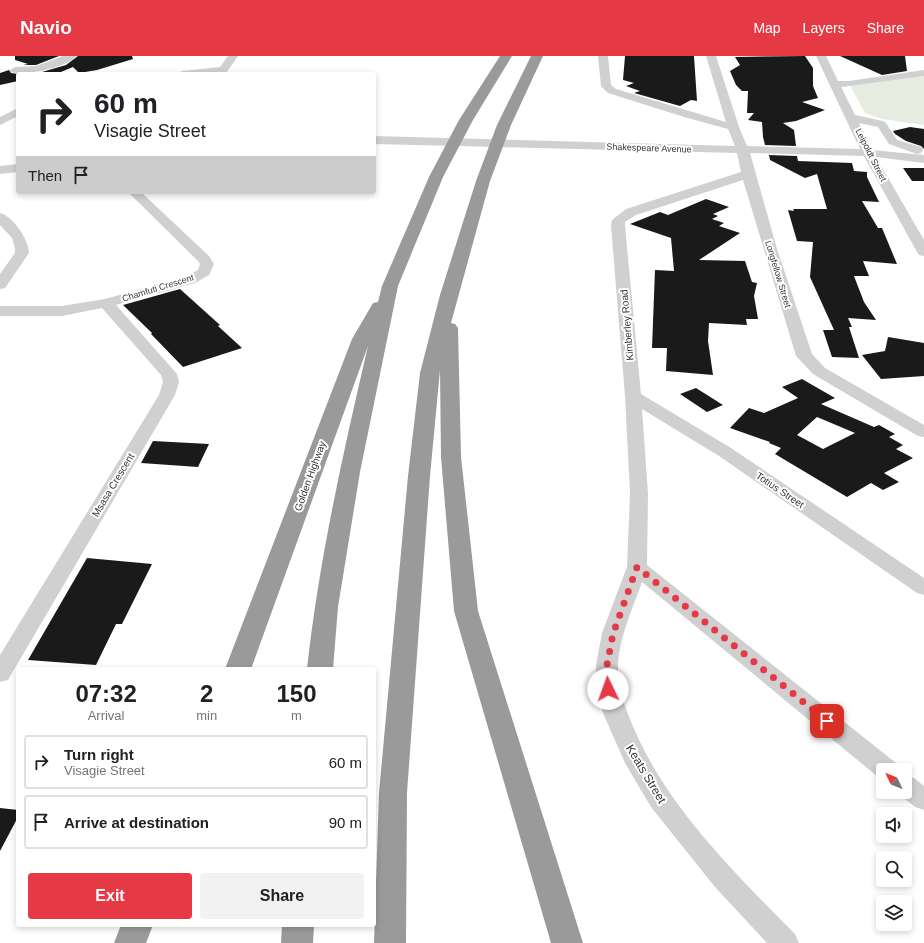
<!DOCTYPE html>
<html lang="en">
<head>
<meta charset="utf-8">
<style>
  :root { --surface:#fff; --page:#f2f2f2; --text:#202124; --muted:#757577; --line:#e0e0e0; --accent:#e63946 }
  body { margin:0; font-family:Arial,sans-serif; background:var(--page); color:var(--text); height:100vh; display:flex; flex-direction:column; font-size:15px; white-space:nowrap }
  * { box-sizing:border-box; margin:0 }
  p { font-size:13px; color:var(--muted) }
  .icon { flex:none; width:22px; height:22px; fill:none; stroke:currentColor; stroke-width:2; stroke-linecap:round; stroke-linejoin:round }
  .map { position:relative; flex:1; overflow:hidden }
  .side { position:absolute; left:16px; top:611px; width:360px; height:260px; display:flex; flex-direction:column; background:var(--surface); border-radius:4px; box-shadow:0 2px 6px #0003 }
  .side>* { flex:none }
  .guide { position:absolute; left:16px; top:16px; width:360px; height:122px; border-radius:4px; box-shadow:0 2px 6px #0003; background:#fff; color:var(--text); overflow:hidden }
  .needle { width:26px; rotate:313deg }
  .buttons { position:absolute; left:876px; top:707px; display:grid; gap:8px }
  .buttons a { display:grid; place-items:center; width:36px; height:36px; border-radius:4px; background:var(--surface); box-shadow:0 2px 6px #0003; font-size:20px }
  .pin { position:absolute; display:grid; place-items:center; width:34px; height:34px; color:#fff; margin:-17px; border-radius:8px; box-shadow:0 2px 6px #0006 }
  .me { position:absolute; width:44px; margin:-22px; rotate:357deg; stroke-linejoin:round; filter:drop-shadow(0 0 3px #0008) }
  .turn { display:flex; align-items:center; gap:14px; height:84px; padding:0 12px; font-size:18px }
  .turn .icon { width:52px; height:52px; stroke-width:2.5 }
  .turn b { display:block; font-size:28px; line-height:34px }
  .then { display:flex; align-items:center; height:38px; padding:0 12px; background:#0003; gap:8px; font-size:15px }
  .eta { display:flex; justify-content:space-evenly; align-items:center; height:68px; text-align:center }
  .eta b { font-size:24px; font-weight:600; line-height:28px }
  .button { display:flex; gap:8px; margin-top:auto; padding:8px 12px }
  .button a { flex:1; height:46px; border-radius:4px; background:var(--accent); color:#fff; font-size:16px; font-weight:600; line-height:46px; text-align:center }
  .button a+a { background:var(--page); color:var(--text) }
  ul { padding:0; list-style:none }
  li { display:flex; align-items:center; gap:12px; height:54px; margin:0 8px 6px; padding:0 4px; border:2px solid var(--line); border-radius:4px }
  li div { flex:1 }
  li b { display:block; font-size:15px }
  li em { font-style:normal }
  header { display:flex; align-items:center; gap:24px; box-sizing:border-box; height:56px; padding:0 20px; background:var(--accent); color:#fff }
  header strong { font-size:19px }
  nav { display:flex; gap:22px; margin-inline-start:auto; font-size:14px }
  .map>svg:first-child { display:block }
  .green { fill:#e6ecdf }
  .building { fill:#1a1a1a; fill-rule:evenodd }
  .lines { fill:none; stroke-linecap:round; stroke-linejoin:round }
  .minor { fill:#d0d0d0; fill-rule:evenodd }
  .highway { fill:#9a9a9a; fill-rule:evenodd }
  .route { stroke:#e63946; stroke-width:7; stroke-dasharray:0 12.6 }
  .labels { text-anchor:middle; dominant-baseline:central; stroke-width:4; stroke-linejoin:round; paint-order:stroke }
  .far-street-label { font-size:9px; fill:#333; stroke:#fff }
  .street-label { font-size:10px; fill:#333; stroke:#fff }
  .near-street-label { font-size:12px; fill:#333; stroke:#fff }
</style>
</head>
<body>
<header>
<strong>Navio</strong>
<nav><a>Map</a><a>Layers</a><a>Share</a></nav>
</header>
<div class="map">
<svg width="924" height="887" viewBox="0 0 924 887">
  <rect width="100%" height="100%" fill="#fff"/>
  <path class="green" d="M 924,18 L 924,69 L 882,63 L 865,57 L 850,29 Z"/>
  <path class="building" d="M 15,0 L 59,0 L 36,9 L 23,9 L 28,8 L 15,4 Z
    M 78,0 L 132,0 L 133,3 L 97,14 L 79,17 L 73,11 L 56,18 L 42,16 L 66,9 Z
    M 625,0 L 694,0 L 697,45 L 691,44 L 680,50 L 634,37 L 640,35 L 626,30 L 634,27 L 623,24 Z
    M 805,0 L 813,12 L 813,30 L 818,42 L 802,46 L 825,54 L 796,65 L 783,67 L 794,74 L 796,90 L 765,89 L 763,81 L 762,66 L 748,64 L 754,57 L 747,57 L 748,35 L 742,35 L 736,29 L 730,15 L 740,9 L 735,1 Z
    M 840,0 L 905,0 L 907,15 L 882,19 Z
    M 9,14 L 11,17 L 18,18 L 18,25 L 0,29 L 0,17 Z
    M 910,71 L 924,73 L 924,93 L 921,90 L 906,85 L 895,78 L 893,75 Z
    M 769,99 L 797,100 L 798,105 L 852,107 L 854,115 L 867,116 L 867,121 L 879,146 L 862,145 L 878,172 L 882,172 L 897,208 L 863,205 L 869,220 L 854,220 L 864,246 L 876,264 L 848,262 L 852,271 L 849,271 L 859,302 L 832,301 L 823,274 L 834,274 L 810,221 L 813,186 L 797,185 L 788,154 L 794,155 L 793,153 L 827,153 L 817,118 L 805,122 L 770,104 Z
    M 903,112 L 924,112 L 924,125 L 912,125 Z
    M 706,143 L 729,151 L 713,158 L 718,160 L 712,163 L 724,167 L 719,170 L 740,177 L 699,204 L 745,205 L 752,226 L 757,227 L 754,240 L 758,263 L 746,263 L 747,269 L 709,267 L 708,285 L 713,319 L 666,315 L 667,292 L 652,292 L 655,214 L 674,215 L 671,182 L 630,168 L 660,156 L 668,159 Z
    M 180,233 L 220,269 L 218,270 L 242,292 L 183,311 L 151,278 L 152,277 L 123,249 Z
    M 888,281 L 924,287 L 924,320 L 881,323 L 862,299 L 885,295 Z
    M 802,323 L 835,342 L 821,348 L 874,371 L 879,369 L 895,378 L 889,381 L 903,389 L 896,393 L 913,402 L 884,417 L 899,426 L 883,434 L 871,427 L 847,441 L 775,398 L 781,392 L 769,387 L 770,386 L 730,372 L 749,352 L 764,357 L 798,342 L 782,331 ZM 817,361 L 855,377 L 823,393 L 797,379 Z
    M 696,332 L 723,349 L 707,356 L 680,338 Z
    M 153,385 L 209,388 L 198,411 L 141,407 Z
    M 87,502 L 152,508 L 122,568 L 116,568 L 96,609 L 28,604 Z
    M 0,752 L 18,754 L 18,761 L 0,795 Z"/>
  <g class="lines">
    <path class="minor" d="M 63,0 L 77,0 C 68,11 26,20 11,16 L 10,14 L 15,11 L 36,10 Z
      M 228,0 L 238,0 L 227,16 L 214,18 L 177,18 L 182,15 L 220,11 Z
      M 598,0 L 608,0 L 611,29 L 616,33 L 726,66 L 706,0 L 716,0 L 739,71 L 747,90 L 860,93 L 816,0 L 826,0 L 838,25 L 849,25 L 924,14 L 924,20 L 841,31 L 855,59 L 883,65 L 886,67 L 897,84 L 921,91 L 923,94 L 921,97 L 917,98 L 889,88 L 878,71 L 859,67 L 872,94 L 924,99 L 924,107 L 876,101 L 924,184 L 924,200 L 919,199 L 917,196 L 864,100 L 750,97 L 777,193 L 812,298 L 825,312 L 924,369 L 924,381 L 918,380 L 813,318 L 796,300 L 743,124 L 636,159 L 625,166 L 625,170 L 641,338 L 731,392 L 924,522 L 924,539 L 917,537 L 719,400 L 642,353 L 648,438 L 647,509 L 896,707 L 899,714 L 883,714 L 883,722 L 878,721 L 642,526 C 633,552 619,581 618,610 C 618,634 626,655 636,677 C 670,754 736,818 795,878 L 799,887 L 767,887 L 715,831 L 651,751 L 625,707 L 603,657 L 597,633 L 596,609 L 602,577 L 627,511 L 630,438 L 625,340 L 611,170 L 612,164 L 626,153 L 741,116 L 737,97 L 374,88 L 374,80 L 735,90 L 728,73 L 684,61 L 608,37 L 601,30 Z
      M 18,52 L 18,60 L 0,69 L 0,61 Z
      M 18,108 L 18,116 L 0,118 L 0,110 Z
      M 128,136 L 141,136 L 209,200 L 214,208 L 209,219 L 195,227 L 116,249 L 177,318 L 179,326 L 175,339 L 8,624 L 0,626 L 0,599 L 159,339 L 163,326 L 161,319 L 102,252 L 62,260 L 0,260 L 0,250 L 62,250 L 105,243 L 185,221 L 198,214 L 200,208 L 198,205 Z
      M 0,157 C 13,160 29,184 29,197 L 5,232 L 0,233 L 0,218 L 15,197 L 15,192 L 12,182 L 0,169 Z
      M 905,719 L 914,722 L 924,730 L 924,754 L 915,751 L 896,736 L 905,736 Z"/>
    <path class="highway" d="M 500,0 L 512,0 L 473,64 L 443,121 L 398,230 L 360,416 L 338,551 L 333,613 L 307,613 C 319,504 343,397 368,290 L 251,613 L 225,613 L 352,283 L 373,247 L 378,246 L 382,230 L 429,121 L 459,64 Z
      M 531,0 L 543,0 L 511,69 L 490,125 L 451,267 L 455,268 L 458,272 L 461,401 L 478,555 L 583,887 L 551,887 L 454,555 L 441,401 L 440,314 L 430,420 L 407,737 L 406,887 L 374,887 L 379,737 L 408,420 L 420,317 L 440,239 L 476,125 L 497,69 Z
      M 121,869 L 153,869 L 146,887 L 114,887 Z
      M 282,869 L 314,869 L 313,887 L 281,887 Z"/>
  </g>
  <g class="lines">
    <path class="route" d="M 608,633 L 607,609 L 613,578 L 637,511 L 827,665"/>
  </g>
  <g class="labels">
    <g class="far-street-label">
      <text transform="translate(649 92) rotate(2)">Shakespeare Avenue</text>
      <text transform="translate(871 99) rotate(63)">Leipoldt Street</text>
      <text transform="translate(778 218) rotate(73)">Longfellow Street</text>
      <text transform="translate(158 232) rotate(-17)">Chamfuti Crescent</text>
    </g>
    <g class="street-label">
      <text transform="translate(627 269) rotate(-95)">Kimberley Road</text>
      <text transform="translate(310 420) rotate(-70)">Golden Highway</text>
      <text transform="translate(113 429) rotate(-59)">Msasa Crescent</text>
      <text transform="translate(780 434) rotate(34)">Totius Street</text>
    </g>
    <g class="near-street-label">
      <text transform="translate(646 718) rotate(59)">Keats Street</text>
    </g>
  </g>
</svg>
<div class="buttons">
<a><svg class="needle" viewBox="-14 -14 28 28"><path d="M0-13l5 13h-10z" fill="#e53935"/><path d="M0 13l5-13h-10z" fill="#757577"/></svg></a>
<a><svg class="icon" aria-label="sound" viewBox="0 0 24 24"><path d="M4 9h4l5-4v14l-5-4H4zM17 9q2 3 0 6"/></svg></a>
<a><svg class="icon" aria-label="search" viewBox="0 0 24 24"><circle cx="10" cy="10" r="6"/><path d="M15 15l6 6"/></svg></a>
<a><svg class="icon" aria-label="layers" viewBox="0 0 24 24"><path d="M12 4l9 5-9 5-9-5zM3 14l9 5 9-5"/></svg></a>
</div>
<div class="pin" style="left:827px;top:665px;background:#d93025"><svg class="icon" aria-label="arrive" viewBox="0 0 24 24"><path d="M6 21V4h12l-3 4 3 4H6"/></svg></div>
<svg class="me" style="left:608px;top:633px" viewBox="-20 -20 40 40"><circle r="19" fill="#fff"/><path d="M0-13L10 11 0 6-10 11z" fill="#e63946"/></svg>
<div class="guide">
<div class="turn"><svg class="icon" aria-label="right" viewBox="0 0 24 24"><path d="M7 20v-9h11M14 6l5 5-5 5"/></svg><div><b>60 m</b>Visagie Street</div></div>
<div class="then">Then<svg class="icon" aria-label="arrive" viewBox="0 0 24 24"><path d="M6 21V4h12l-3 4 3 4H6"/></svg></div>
</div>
<section class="side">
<div class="eta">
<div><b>07:32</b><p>Arrival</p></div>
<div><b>2</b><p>min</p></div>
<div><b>150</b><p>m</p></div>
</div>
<ul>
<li><svg class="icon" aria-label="right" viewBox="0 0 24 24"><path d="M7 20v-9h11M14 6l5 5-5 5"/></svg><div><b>Turn right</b><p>Visagie Street</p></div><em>60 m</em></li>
<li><svg class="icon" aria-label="arrive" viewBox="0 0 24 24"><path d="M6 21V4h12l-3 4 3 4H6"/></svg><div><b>Arrive at destination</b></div><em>90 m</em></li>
</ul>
<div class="button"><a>Exit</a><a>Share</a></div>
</section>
</div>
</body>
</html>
